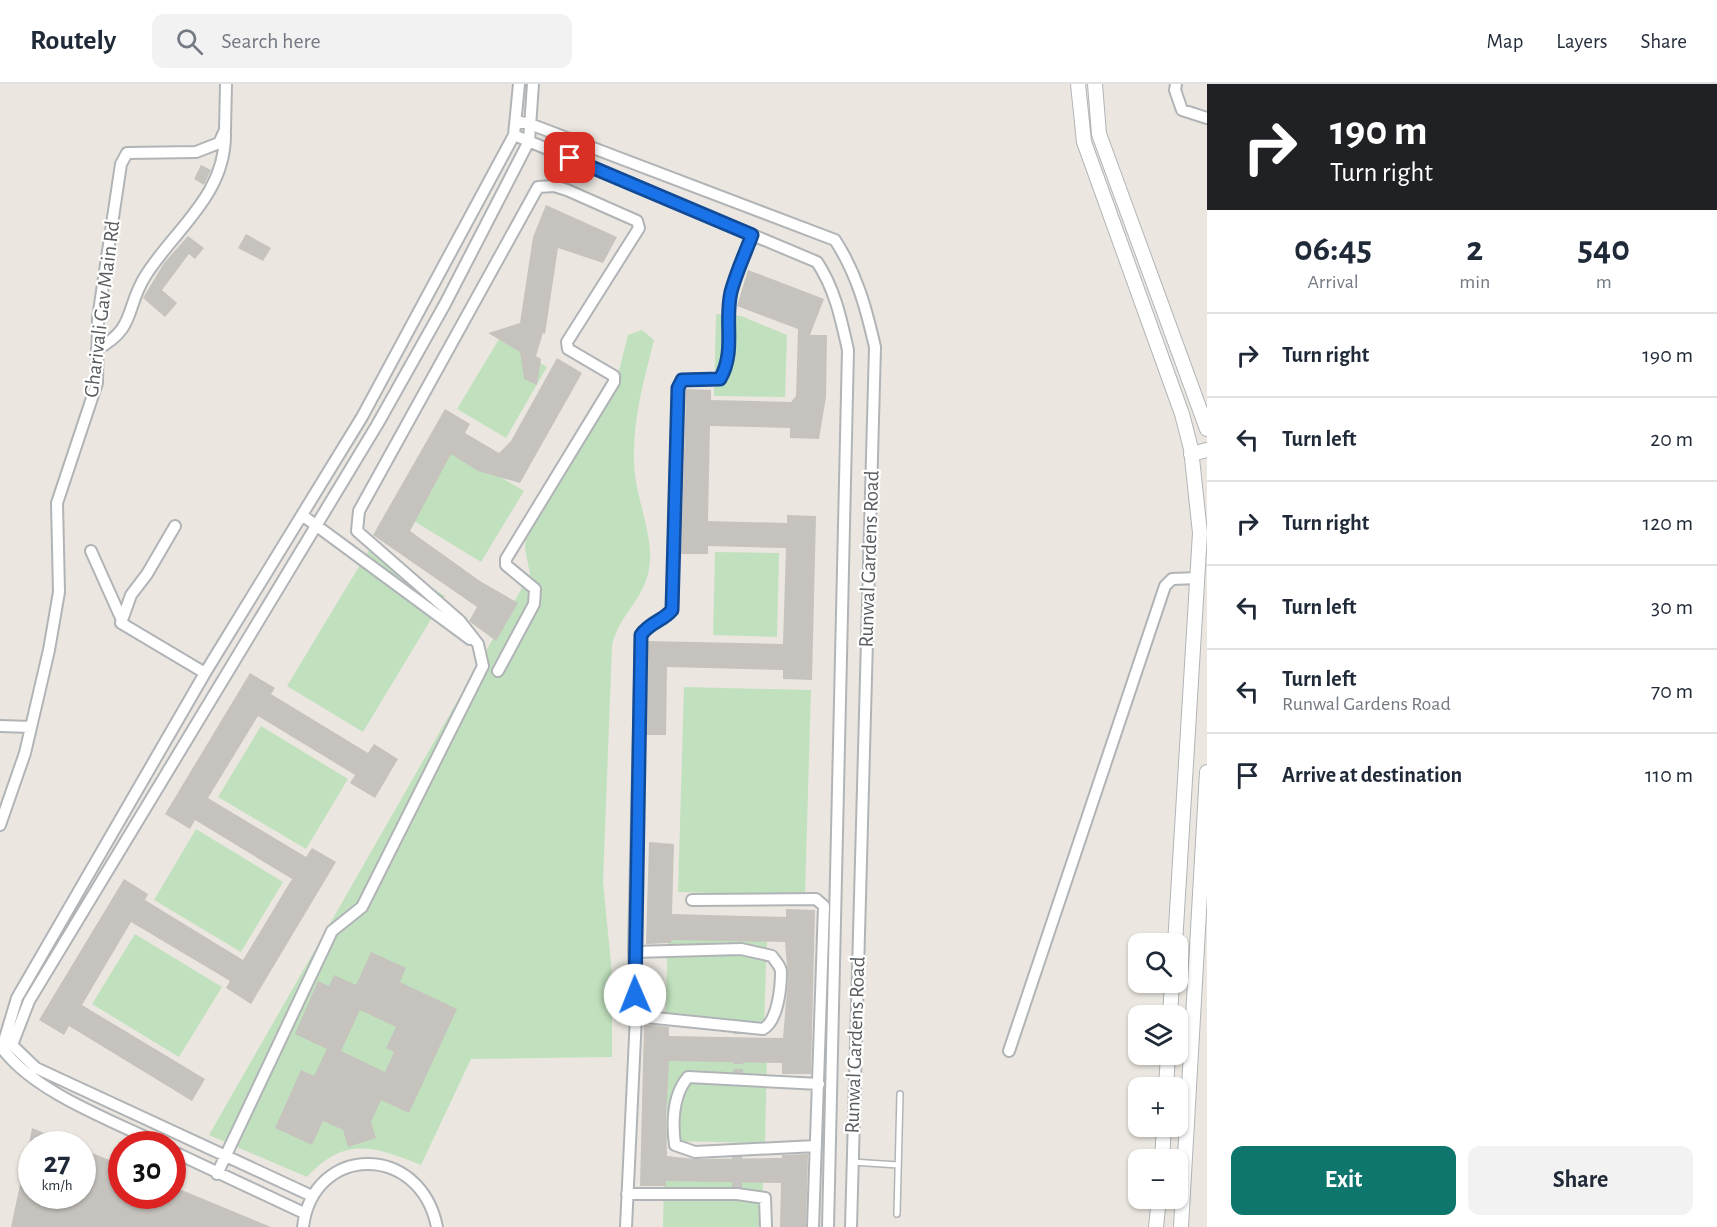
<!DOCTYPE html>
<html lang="en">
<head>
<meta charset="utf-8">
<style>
  :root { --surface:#fff; --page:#f2f2f3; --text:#1f2937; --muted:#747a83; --line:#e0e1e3; --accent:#0f766e }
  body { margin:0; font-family:"Alegreya Sans",sans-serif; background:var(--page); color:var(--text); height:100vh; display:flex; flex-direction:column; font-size:22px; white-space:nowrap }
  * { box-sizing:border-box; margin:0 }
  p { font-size:20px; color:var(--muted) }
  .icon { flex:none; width:33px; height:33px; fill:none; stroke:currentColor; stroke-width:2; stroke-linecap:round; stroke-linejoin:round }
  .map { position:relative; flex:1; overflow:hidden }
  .panel { display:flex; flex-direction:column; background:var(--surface); width:510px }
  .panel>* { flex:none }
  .banner { background:#202124; color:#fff; overflow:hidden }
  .buttons { position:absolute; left:1128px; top:849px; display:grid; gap:12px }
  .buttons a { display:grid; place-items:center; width:60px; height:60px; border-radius:12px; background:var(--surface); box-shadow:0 2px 4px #0004; font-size:30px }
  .speed { position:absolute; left:18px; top:1047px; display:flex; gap:12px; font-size:30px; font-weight:700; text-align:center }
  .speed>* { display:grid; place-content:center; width:78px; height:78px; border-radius:50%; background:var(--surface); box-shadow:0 2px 4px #0004; line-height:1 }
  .speed small { font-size:15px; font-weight:400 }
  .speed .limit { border:9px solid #d22; background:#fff; color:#111 }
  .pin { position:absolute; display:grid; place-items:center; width:51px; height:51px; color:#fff; margin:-26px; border-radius:12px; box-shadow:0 3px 9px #0006 }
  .me { position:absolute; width:66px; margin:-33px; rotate:359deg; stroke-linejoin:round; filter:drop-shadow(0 0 4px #0008) }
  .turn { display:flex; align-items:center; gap:21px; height:126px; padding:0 24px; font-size:27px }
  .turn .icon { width:78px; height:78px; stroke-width:2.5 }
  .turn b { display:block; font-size:42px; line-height:51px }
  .eta { display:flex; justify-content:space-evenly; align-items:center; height:102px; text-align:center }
  .eta b { font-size:36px; font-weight:700; line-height:42px }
  .cta { display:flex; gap:12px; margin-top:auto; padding:12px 24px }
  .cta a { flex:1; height:69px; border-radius:12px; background:var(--accent); color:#fff; font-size:24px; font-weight:700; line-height:69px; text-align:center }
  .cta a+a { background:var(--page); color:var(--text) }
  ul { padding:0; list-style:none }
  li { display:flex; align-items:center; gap:18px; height:84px; padding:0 24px; border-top:2px solid var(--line) }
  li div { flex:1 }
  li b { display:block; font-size:22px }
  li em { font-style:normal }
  header { display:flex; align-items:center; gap:36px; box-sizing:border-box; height:84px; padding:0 30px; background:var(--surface); border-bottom:2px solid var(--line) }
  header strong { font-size:28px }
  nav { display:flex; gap:33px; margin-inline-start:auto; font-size:21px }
  .search { width:420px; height:54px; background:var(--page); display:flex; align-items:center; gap:15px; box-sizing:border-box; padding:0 21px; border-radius:12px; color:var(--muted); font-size:22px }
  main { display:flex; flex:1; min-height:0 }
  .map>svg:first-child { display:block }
  .green { fill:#c1e1be }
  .building { fill:#c6c2bd; fill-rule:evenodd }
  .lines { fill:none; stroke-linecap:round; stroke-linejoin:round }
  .minor-tunnel { stroke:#c6c4c0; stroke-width:10; stroke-dasharray:10 5; stroke-linecap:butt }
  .service-casing { stroke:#b1b4b7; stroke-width:8 }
  .minor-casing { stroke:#b1b4b7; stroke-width:14 }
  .tertiary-casing { stroke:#b1b4b7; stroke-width:16 }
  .service { stroke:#fff; stroke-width:5 }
  .minor { stroke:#fff; stroke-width:10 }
  .tertiary { stroke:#fff; stroke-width:14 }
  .route-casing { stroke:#114b97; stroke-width:15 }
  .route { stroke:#1a73e8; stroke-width:10 }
  .labels { text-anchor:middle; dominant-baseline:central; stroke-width:4.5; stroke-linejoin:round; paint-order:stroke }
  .street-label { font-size:21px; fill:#595d60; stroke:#fff }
</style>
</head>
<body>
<header>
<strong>Routely</strong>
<div class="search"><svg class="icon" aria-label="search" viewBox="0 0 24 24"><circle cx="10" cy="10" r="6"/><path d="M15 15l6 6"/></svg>Search here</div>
<nav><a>Map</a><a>Layers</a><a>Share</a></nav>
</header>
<main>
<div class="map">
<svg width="1207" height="1143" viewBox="0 0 1207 1143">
  <rect width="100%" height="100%" fill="#ebe7e0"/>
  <path class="green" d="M 716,230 L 741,232 L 787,251 L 785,313 L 714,312 Z
    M 642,246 L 654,256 C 643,300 630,345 635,391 C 638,416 652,453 650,476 C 648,515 619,528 612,562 L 603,798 L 612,889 L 612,973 L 471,975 L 421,1081 C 373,1062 345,1052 307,1093 L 209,1051 L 530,490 L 525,465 L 526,447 L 572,364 L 612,314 L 628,251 Z
    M 499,255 L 547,283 L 506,354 L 457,325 Z
    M 436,355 L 524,407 L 481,478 L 394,425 Z
    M 369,466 L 445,512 L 363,648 L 287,602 Z
    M 715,468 L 779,469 L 777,553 L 713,551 Z
    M 684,603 L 811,606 L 805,811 L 678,808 Z
    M 261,642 L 348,695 L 306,765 L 218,713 Z
    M 196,745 L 283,798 L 241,868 L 154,816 Z
    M 135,850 L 222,903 L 179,973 L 92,920 Z
    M 668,854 L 767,856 L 764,941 L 665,939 Z
    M 668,972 L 767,974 L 765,1059 L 666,1057 Z
    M 664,1096 L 763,1098 L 762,1143 L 663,1143 Z"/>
  <path class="building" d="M 201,81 L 211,86 L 204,101 L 194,95 Z
    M 546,121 L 617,153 L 603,179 L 558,164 L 545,250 L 543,249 L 536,272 L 541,275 L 537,301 L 524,295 L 520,268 L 488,249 L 520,239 L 533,153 Z
    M 246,150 L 271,164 L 263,177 L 238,164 Z
    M 188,152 L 204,164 L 195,175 L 189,170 L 162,206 L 177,219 L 165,233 L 143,214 L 164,179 Z
    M 748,186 L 824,215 L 810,251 L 827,251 L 826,313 L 819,355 L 790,354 L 790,344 L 710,342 L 708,437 L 787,439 L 787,431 L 816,432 L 812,596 L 783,595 L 783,586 L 667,583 L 666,651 L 646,651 L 648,557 L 783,560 L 786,464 L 708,462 L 708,470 L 681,470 L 686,305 L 711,306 L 711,316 L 791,318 L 796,312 L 798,245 L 737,222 Z
    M 557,274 L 582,289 L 520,399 L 478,387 L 451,370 L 410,447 L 480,497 L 518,519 L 496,557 L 469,537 L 477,523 L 373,451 L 445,325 L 470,340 L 465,349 L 499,369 L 511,357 Z
    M 250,589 L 275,604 L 271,610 L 368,669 L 374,660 L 398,675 L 375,714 L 350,699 L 355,691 L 258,632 L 208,714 L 306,773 L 312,764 L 336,778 L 251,920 L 226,904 L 230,897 L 131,838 L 82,921 L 205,995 L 192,1017 L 69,942 L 64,951 L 39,936 L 124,795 L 148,810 L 145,816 L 243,876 L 292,795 L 195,736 L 190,745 L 165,730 Z
    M 649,758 L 674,760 L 672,830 L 786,833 L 786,825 L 815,826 L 811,990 L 782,990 L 782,979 L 669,977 L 666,1034 L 667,1072 L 695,1075 L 782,1074 L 782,1071 L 808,1070 L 806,1143 L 780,1143 L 781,1099 L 666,1097 L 666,1102 L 640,1102 L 644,940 L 669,943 L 669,952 L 783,954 L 788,895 L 785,858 L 672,856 L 671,859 L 646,860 Z
    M 371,868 L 406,884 L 400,898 L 457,925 L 409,1029 L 381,1016 L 371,1038 L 376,1054 L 348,1063 L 343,1046 L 323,1037 L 312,1061 L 275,1044 L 301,986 L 314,992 L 327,965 L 295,950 L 318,897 L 329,902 L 334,891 L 356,901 ZM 360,926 L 396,943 L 386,964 L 394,968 L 385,988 L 341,967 Z
    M 32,1044 L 71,1060 L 29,1060 Z
    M 82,1065 L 122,1081 L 122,1112 L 172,1112 L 172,1102 L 271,1143 L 11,1143 L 27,1068 L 32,1069 L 32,1112 L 82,1112 Z"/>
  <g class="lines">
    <path class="minor-tunnel" d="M 738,995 L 739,942
      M 737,1066 L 737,1110"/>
    <g class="service-casing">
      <path id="service" d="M 852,1078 L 898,1081
        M 897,1130 L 900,1010"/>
    </g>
    <g class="minor-casing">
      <path id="minor" d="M 1176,0 L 1175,6 L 1182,26 L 1207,34
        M 516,37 L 530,40 L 835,156 C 857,190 866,224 875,263 L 851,1143
        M 514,51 L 817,178 C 835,205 841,235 848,266 L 828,1143
        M 97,265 C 137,244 125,223 146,191 C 175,145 226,111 225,49
        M 302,431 L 470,555
        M 175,442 L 147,490 L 131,511 L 121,539 L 205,589
        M 91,467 L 121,534
        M 0,642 L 31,643
        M 0,741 L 25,669 L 49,566 L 59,508 L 57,419 L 97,299 L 98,234 L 121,80 L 127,69 L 196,68 L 219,59 L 225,46 L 226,0
        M 692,816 L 816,815 L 824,822 L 813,1143
        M 634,868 L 741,865 L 772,872 C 775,877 781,882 781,888 C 781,903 778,937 763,945 L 636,932
        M 12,961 L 29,917 L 377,341 L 445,220 L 529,57 L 533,0
        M 12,961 L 36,984 L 312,1112
        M 2,964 L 17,914 L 205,589 L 362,333 L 514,51 L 519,0
        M 2,964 C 34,1008 111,1036 160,1060
        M 1009,967 L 1165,502 L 1172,495 L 1198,494
        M 816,1062 L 695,1068 L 675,1061 C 672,1038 672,1012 688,993 L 819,1000
        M 172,1067 L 304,1129
        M 217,1090 L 332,847 L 362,823 L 483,582 L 478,560 L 460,537 L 357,447 L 359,427 L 538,103 L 554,102 L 567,106 L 637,137 L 639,144 L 567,258 L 568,265 L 614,292 L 614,298 L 506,475 L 506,481 L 535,505 L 534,520 L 498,587
        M 627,1110 L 737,1110 L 765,1114 L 766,1143
        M 303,1143 C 313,1060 420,1058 437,1143
        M 626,1143 L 636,932 L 634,868 L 641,551 C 650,538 663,537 672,526 L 678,304 L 682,296 L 720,295 C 736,267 724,238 731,208 C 736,189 745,170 752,151"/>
    </g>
    <g class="tertiary-casing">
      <path id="tertiary" d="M 1078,0 L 1084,58 L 1182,330 L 1191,365 L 1200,449 L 1175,860
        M 1095,0 L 1099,50 L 1207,345
        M 1191,370 L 1207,366
        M 1170,932 L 1172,898
        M 1166,1004 L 1168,970
        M 1162,1076 L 1164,1042
        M 1156,1143 L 1159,1114
        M 1181,1143 L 1207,688"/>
    </g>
    <use href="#service" class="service"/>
    <use href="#minor" class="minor"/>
    <use href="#tertiary" class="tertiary"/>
  </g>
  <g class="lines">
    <g class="route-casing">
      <path id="route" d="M 570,74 L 752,151 C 745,170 736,189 731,208 C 724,238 736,267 720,295 L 682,296 L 678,304 L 672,526 C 663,537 650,538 641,551 L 635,911"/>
    </g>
    <use href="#route" class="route"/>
  </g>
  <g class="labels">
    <g class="street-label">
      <text transform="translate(102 225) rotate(-83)">Gharivali Gav Main Rd</text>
      <text transform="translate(869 475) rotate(-88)">Runwal Gardens Road</text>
      <text transform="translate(855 961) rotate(-88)">Runwal Gardens Road</text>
    </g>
  </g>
</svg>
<div class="buttons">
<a><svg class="icon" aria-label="search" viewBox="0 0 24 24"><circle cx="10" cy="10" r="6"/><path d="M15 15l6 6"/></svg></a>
<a><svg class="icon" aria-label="layers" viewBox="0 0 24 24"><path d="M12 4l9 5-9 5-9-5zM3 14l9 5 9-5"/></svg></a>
<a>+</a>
<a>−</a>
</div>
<div class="speed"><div>27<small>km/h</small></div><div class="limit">30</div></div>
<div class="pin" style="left:570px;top:74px;background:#d93025"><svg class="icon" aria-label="arrive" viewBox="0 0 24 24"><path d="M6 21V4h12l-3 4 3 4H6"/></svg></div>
<svg class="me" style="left:635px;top:911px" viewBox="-20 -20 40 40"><circle r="19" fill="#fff"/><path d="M0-13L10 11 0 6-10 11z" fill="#1a73e8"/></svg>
</div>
<section class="panel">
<div class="banner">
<div class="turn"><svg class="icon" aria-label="right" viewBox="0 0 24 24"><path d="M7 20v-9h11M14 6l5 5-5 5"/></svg><div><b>190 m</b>Turn right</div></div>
</div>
<div class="eta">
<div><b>06:45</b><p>Arrival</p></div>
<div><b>2</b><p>min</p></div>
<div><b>540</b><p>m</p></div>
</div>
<ul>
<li><svg class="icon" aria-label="right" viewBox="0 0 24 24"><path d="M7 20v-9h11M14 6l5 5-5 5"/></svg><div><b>Turn right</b></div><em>190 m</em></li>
<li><svg class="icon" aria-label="left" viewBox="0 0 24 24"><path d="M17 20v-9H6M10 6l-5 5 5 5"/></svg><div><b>Turn left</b></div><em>20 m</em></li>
<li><svg class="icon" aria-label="right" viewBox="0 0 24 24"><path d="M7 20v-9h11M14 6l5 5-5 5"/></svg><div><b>Turn right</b></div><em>120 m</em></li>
<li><svg class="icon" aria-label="left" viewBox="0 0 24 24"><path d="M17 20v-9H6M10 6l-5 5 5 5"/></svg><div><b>Turn left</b></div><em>30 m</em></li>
<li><svg class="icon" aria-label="left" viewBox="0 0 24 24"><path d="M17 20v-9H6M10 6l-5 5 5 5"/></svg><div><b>Turn left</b><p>Runwal Gardens Road</p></div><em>70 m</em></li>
<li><svg class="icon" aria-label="arrive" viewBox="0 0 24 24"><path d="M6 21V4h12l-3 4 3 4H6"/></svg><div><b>Arrive at destination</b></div><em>110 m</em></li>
</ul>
<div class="cta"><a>Exit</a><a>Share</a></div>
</section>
</main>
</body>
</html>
